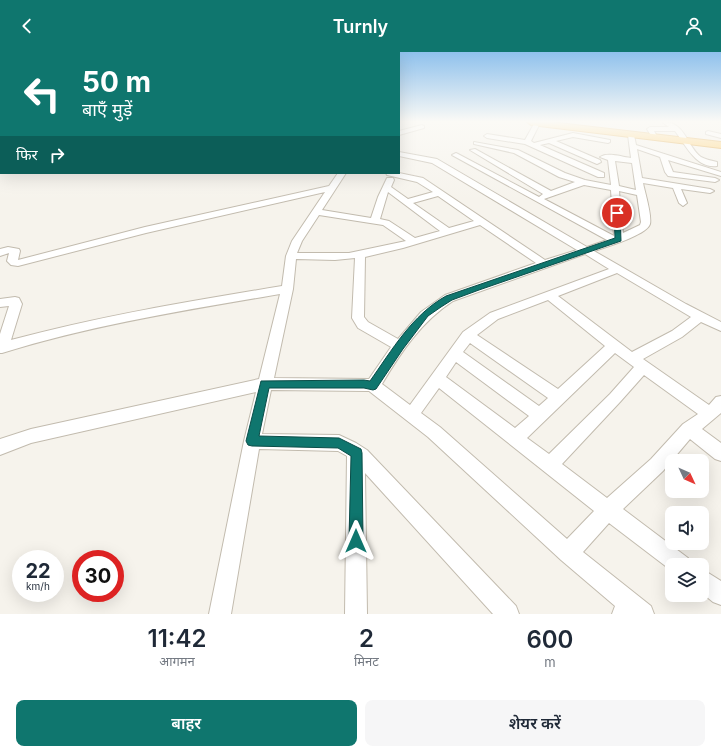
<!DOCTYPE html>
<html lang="hi">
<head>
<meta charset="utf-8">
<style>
  :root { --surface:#fff; --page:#f6f6f7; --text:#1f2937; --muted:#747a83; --accent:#0f766e }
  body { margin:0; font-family:Inter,"Noto Sans Devanagari",sans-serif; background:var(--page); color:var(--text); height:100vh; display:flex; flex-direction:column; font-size:15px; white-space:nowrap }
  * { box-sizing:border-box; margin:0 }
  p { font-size:13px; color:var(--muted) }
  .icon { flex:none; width:22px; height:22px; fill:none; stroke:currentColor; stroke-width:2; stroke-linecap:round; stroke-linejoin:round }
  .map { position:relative; height:562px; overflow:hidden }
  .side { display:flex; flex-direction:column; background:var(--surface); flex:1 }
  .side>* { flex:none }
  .top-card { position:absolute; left:0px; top:0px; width:400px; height:122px; box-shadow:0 4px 16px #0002; background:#0f766e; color:#fff; overflow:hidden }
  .needle { width:26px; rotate:134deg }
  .buttons { position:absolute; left:665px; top:402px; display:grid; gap:8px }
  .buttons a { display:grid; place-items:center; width:44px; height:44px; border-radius:8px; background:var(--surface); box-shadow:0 4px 16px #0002; font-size:20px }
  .speed { position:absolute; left:12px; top:498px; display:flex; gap:8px; font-size:20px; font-weight:700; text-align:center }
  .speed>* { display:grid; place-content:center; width:52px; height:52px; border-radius:50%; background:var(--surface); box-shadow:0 4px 16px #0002; line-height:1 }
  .speed small { font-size:10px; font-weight:400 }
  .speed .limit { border:6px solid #d22; background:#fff; color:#111 }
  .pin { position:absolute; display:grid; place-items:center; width:34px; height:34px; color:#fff; margin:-17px; border:2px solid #fff; border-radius:50%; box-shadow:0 1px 4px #0007 }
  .me { position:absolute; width:44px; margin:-22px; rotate:0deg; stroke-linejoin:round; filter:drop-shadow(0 0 3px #0008) }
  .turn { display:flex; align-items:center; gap:14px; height:84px; padding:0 16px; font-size:18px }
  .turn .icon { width:52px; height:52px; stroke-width:2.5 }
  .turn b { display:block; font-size:28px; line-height:34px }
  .then { display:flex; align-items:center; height:38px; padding:0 16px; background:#0003; gap:8px; font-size:15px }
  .eta { display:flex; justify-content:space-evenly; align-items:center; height:68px; text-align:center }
  .eta b { font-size:24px; font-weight:600; line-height:28px }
  .button { display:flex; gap:8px; margin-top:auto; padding:8px 16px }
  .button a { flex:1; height:46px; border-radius:8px; background:var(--accent); color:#fff; font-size:16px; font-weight:600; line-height:46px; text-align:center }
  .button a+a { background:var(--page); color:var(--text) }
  header { display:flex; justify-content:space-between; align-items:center; height:52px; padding:0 16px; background:var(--accent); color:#fff; font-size:18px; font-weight:600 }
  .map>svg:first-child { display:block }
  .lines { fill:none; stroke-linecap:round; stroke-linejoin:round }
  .minor-casing { stroke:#c2bbae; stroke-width:2 }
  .highway-casing { stroke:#e0a43c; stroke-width:2 }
  .minor { fill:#fff; fill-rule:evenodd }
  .highway { fill:#ffcf6e; fill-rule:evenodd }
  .route { fill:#0f766e; stroke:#0a4d48 }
</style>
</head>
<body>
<header><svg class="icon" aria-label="back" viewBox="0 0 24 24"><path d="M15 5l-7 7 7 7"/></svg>Turnly<svg class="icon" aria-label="person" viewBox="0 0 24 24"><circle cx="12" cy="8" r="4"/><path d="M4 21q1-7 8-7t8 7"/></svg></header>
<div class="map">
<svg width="721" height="562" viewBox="0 0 721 562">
  <rect width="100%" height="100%" fill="#f6f3ec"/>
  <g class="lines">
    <g class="minor-casing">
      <path id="minor" d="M 535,70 L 540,71 L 531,89 L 534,91 L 573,81 L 610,88 L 610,90 L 608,91 L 573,85 L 556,89 L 600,108 L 601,110 L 597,112 L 549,91 L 540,93 L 604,121 L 604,125 L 598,125 L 525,92 L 487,86 L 484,84 L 487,82 L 525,88 Z
        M 662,70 C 685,68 687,95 701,105 C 705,107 712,109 717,110 L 717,114 C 696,117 685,92 675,79 L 654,79 L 658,86 L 653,87 L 647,77 L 650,75 L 669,75 Z
        M 422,73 L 424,74 L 424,76 L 399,83 L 399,79 Z
        M 708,79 L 721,82 L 721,86 L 706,82 L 706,80 Z
        M 631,81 L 634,83 L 636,93 L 721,120 L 721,124 L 668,108 L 673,120 L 715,126 L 719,128 L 715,130 L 668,124 L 665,120 L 660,105 L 637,97 L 642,126 L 710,137 L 714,139 L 710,141 L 681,137 L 687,151 L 683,154 L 679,151 L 673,136 L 643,131 C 645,141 652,163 650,172 C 647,183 606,195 594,199 L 686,252 L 721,270 L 721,279 L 701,270 L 682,285 L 643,307 L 709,353 L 716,345 L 721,344 L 721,361 L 702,377 L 721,391 L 721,409 L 715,407 L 690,387 L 663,419 L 623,457 L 688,506 L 691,513 L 672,513 L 672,519 L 609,471 L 583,500 L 651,554 L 654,562 L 612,562 L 615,554 L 561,508 L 428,385 L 369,339 L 271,338 L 262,382 L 339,383 L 356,391 L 367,398 L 516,554 L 519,562 L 493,562 L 365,421 L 367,562 L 345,562 L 347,404 L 338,399 L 259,397 L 231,562 L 209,562 L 244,389 L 256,340 L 31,391 L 0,403 L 0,387 L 31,377 L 259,327 L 280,242 C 187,258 92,273 2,301 L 0,301 L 0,282 L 9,254 L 0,255 L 0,247 L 15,245 L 19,246 L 22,252 L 11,288 C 100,264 191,249 282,234 L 286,204 L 292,189 L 325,140 L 146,181 L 18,214 L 11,213 L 7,209 L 9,201 L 0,204 L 0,197 L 8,195 L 19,197 L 20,199 L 18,208 L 145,175 L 329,134 L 338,121 L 346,121 L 322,158 L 371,166 L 378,145 L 387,126 L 393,126 L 394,128 L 391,135 L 408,147 L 433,140 L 417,130 L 387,123 L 386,121 L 399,121 L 423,126 L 545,208 L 577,198 L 432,111 L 399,104 L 399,100 L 437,107 L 587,195 L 607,188 L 452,103 L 456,101 L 458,102 L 539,145 L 543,142 L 470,98 L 475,97 L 551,139 L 575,130 L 559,125 L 514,101 L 474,92 L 474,90 L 518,98 L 565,121 L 585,128 L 611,133 L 608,108 L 600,105 C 608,100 622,105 631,106 L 628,83 ZM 615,109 L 632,111 L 636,138 L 619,134 ZM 584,133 L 611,138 L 614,184 L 544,147 ZM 619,139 L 637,143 L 641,170 L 640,173 L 623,181 ZM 388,140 L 440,179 L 415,186 L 389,169 L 380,167 ZM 438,144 L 474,169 L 449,176 L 413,151 ZM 319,163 L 383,173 L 406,189 L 349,201 L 297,201 L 302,189 ZM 480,173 L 536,211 L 445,243 L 421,260 L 398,287 L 368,270 L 364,265 L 365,205 L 403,196 ZM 585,202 L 609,217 L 490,261 L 463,280 L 410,353 L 382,332 C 401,300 421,270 453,249 ZM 355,206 L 352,266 L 358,276 L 391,295 L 369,327 L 274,326 L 293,237 L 296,207 L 335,208 ZM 617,221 L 691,265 L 672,279 L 632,300 L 558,244 ZM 548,248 L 605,294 L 558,337 L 477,283 L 498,267 ZM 470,291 L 548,346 L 539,354 L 463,300 ZM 615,301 L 634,315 L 610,342 L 549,402 L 527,386 ZM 456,310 L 529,364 L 515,376 L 446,325 ZM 644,323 L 698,362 L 683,372 L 651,407 L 607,446 L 562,412 L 620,350 ZM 439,336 L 594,459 L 567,487 L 440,375 L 421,361 Z
        M 702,517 L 721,529 L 721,553 L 713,550 L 702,541 Z"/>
    </g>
    <g class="highway-casing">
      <path id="highway" d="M 527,70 L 550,70 L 721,90 L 721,96 L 531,73 Z"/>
    </g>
    <use href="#minor" class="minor"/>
    <use href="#highway" class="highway"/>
  </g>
  <linearGradient id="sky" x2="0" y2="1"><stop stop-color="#8fc1ec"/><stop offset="0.47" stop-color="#fbfaf6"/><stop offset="1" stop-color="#fbfaf6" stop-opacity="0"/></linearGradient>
  <rect width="721" height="148" fill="url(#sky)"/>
  <path class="route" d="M 617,159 L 620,161 L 621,189 L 479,238 L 452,248 L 441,255 L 428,264 L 403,297 L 376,337 L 373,338 L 364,336 L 269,336 L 259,384 L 339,386 L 361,397 L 362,401 L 363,489 L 361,494 L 356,496 L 351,494 L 349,489 L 351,404 L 338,396 L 252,394 L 248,393 L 246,389 L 261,329 L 364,328 L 370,329 C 392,298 412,263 446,244 L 615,186 L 614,161 Z"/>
</svg>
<div class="buttons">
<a><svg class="needle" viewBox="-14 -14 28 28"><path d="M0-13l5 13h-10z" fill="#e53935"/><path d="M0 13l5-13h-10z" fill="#747a83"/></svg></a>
<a><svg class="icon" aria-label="sound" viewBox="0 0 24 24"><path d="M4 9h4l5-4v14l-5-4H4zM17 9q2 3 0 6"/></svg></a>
<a><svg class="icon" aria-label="layers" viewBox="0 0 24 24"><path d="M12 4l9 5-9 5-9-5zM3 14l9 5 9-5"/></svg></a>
</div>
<div class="speed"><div>22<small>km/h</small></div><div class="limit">30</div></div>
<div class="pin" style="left:617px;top:161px;background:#d93025"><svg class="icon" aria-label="arrive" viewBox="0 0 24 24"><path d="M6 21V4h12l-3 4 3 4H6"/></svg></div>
<svg class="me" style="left:356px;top:489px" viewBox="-20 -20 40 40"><path d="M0-17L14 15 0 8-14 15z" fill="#0f766e" stroke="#fff" stroke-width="4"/></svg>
<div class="top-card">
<div class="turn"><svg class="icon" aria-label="left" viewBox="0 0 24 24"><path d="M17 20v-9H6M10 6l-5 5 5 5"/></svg><div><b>50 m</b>बाएँ मुड़ें</div></div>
<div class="then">फिर<svg class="icon" aria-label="right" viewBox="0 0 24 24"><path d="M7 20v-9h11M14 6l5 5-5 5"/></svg></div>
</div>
</div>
<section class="side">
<div class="eta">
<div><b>11:42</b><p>आगमन</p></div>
<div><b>2</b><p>मिनट</p></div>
<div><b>600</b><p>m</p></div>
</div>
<div class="button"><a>बाहर</a><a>शेयर करें</a></div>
</section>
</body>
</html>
